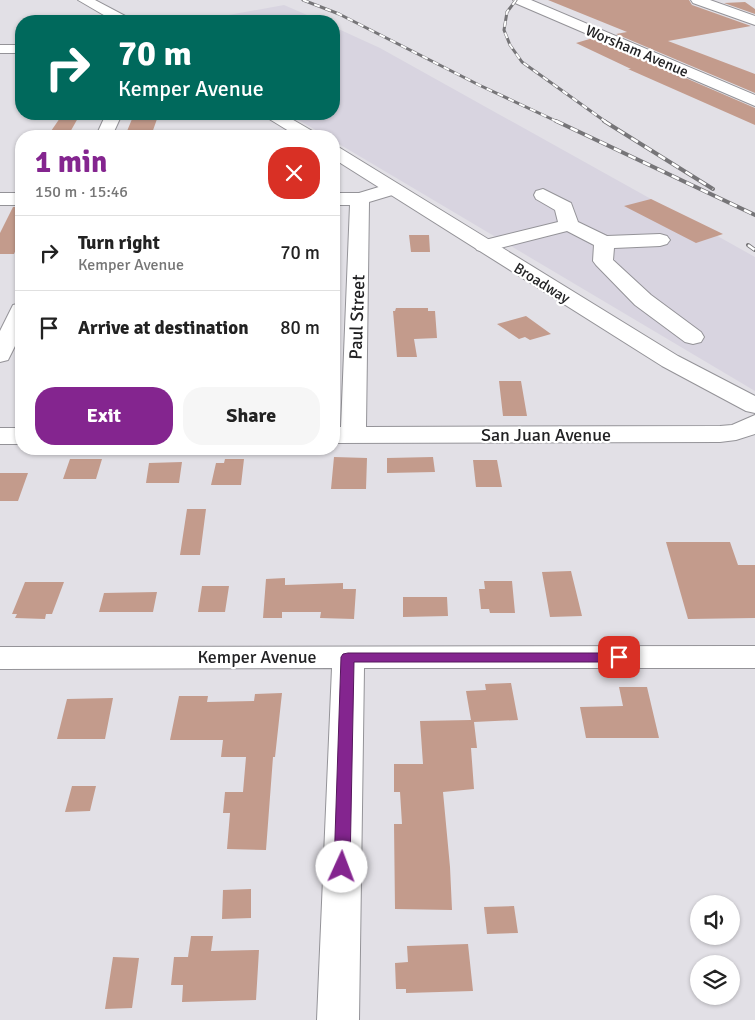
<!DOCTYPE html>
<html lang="en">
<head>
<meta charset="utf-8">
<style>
  :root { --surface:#fff; --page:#f6f6f6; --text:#222; --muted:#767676; --line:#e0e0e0; --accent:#84258f }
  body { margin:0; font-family:Signika,sans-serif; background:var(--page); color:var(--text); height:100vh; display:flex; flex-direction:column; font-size:19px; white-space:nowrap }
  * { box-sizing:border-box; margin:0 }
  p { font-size:16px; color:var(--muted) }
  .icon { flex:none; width:28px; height:28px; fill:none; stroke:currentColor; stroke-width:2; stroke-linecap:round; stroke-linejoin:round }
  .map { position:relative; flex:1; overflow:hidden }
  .side { position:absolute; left:15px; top:130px; width:325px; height:325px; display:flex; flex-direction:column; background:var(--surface); border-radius:20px; box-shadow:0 1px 4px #0004 }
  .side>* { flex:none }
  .hud { position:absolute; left:15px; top:15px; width:325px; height:105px; border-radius:20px; box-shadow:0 1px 4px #0004; background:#00695c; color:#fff; overflow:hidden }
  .buttons { position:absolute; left:690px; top:895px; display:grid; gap:10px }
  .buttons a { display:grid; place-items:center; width:50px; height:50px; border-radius:50%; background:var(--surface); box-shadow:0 1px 4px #0004; font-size:25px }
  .pin { position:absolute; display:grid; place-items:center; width:42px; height:42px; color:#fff; margin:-21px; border-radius:10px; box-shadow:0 2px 8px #0006 }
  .me { position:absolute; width:55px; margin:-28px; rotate:2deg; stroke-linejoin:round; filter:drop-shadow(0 0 4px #0008) }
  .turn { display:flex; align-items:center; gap:18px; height:105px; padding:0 20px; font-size:22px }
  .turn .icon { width:65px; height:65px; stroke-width:2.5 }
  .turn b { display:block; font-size:35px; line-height:42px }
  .round { display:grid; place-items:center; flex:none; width:52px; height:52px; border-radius:20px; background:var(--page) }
  .headline { display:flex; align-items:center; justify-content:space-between; height:85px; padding:0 20px }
  h1 { font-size:30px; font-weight:700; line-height:38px; color:var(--accent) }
  .action { display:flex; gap:10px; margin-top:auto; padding:10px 20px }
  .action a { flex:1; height:58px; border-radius:20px; background:var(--accent); color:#fff; font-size:20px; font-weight:700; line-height:58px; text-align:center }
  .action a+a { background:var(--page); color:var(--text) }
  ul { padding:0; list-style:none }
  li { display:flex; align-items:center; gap:15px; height:75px; padding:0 20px; border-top:1px solid var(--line) }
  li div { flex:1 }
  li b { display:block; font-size:19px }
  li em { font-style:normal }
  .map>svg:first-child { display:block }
  .built { fill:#d8d4e0 }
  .building { fill:#c39b8c }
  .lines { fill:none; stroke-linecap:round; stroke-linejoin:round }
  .minor-casing { stroke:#949398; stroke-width:2 }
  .major-casing { stroke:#949398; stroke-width:2 }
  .minor { fill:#fff; fill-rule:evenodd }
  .major { fill:#fff; fill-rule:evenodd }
  .rail-far1-casing { stroke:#767578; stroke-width:3 }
  .rail-casing { stroke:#767578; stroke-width:4 }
  .rail-far1 { stroke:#fff; stroke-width:2; stroke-dasharray:6; stroke-linecap:butt }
  .rail { stroke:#fff; stroke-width:2.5; stroke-dasharray:8; stroke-linecap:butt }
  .route { fill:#84258f; stroke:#56185d }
  .labels { text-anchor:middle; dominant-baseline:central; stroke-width:4.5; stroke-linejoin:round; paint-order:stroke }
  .far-street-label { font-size:15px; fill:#222224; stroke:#fff }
  .street-label { font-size:18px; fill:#222224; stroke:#fff }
</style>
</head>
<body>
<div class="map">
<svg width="755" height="1020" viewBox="0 0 755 1020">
  <rect width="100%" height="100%" fill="#e2e0e6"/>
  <path class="built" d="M 284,5 L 321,21 L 195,21 Z
    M 334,27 L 380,48 L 755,257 L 755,391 L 334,141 L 334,136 L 326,136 L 288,114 L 334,114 Z"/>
  <path class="building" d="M 548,0 L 689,0 L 692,5 L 751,26 L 668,41 L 755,74 L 755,93 L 616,34 L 627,32 Z
    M 745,2 L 755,9 L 755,14 L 724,3 Z
    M 593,38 L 755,108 L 755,125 L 628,69 L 631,69 L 576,43 Z
    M 60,118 L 78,118 L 69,134 L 49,134 Z
    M 132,119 L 157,119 L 151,136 L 125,136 Z
    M 651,199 L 723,234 L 696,243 L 624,206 Z
    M 13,207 L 21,207 L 21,238 L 14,254 L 0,254 L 0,233 Z
    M 409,235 L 429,235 L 430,252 L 411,252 Z
    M 396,308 L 428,308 L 428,311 L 435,311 L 437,338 L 414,339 L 417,357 L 397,357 L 393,311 L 395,311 Z
    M 526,316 L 551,334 L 530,340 L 525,337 L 519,339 L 497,324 Z
    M 499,381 L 521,381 L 527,416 L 503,416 Z
    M 334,457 L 367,458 L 366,489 L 331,489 Z
    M 433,457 L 435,472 L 387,473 L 387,458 Z
    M 70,459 L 102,459 L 96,479 L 63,479 Z
    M 225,459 L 244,459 L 241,485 L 211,485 L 216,463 L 224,463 Z
    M 473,460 L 497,460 L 502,487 L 476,487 Z
    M 182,462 L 179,483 L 146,483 L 149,463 Z
    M 0,473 L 28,473 L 18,501 L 0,501 Z
    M 187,509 L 206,509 L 200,555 L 180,555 Z
    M 666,542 L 730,542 L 738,565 L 755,565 L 755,618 L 688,619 Z
    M 571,571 L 582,616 L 550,617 L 542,572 Z
    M 285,578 L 285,585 L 343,583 L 343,589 L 356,589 L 354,619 L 320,618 L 321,612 L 282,612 L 282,618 L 263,618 L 266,579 Z
    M 484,581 L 512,581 L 515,613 L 490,613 L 489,609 L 481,609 L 479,589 L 485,589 Z
    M 25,582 L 64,582 L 52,614 L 46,614 L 45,619 L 15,618 L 17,614 L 12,614 Z
    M 202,586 L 229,586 L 225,612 L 198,612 Z
    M 157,592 L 153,612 L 99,612 L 104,593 Z
    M 403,597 L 447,597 L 448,616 L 403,617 Z
    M 511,683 L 518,720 L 474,722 L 477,748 L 471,748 L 474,789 L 443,792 L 450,867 L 452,910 L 395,909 L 394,824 L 402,824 L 400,792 L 394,792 L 394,764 L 423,764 L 420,721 L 471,720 L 466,691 L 486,690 L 485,684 Z
    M 619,687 L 647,687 L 659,738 L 586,738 L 580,707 L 623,706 Z
    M 282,693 L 275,757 L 273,757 L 266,850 L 227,849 L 230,813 L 223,813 L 225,792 L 243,792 L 246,757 L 221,757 L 223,740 L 170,740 L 179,696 L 208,696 L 207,702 L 254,701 L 255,694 Z
    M 113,698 L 105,739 L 57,739 L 67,699 Z
    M 72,786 L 96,786 L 90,811 L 65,812 Z
    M 251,889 L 251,918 L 222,919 L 223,890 Z
    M 514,906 L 518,933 L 487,934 L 484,907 Z
    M 191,936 L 213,936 L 211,951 L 259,950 L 256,1000 L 182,1002 L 183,985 L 171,985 L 174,957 L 188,957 Z
    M 468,944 L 473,991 L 406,993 L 406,989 L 396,989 L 395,963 L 408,962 L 407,946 Z
    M 113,957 L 139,958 L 132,1008 L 105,1009 Z"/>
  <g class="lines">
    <g class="minor-casing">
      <path id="minor" d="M 513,0 L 531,0 L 755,95 L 755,106 L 515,3 Z
        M 691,0 L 710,0 L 755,16 L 755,25 L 693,3 Z
        M 0,45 L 21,45 L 21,53 L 0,53 Z
        M 106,114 L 122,114 L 112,136 L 96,136 Z
        M 392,183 L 399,185 L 401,189 L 399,193 L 369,202 L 366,427 L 720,426 L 732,425 L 755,415 L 755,434 L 736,440 L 720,442 L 334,443 L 334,427 L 341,427 L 350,205 L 334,205 L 334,193 L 359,193 Z
        M 543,189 L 571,203 L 578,222 L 607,236 L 660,234 L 667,236 L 670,240 L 667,244 L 660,246 L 614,248 L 613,260 L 651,295 L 701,332 L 704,337 L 701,342 L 693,344 L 685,342 L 635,305 L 596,265 L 593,261 L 594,245 L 567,231 L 484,252 L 477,250 L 474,246 L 477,242 L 558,222 L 555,210 L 536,199 L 534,195 L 536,191 Z
        M 0,193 L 21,193 L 21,205 L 0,205 Z
        M 21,303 L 21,334 L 8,360 L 0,362 L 0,331 L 13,305 Z
        M 0,428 L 21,428 L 21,444 L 0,444 Z
        M 755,646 L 755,668 L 364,668 L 359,1020 L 317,1020 L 332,668 L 0,669 L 0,647 Z"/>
    </g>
    <g class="major-casing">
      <path id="major" d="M 78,0 L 95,0 L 129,18 L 131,21 L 114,21 Z
        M 264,114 L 283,114 L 314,132 L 316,136 L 297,136 L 266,117 Z
        M 334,147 L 340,148 L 678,356 L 755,396 L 755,413 L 746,411 L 662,366 L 334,159 Z"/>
    </g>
    <use href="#minor" class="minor"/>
    <use href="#major" class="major"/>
    <g class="rail-far1-casing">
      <path id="rail-far1" d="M 303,0 L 339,14 L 479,85 L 558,122
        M 516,0 L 507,12 L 504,30 L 510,45 L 522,62 L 606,122"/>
    </g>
    <g class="rail-casing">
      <path id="rail" d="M 556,121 L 755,215
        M 604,121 L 713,189
        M 748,245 L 755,250"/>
    </g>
    <use href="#rail-far1" class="rail-far1"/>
    <use href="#rail" class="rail"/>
  </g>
  <path class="route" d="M 348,653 L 619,653 L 624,654 L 626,657 L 624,660 L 619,662 L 354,662 L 350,867 L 347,872 L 342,873 L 336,872 L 334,867 L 341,657 L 343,654 Z"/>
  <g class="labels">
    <g class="far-street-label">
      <text transform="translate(637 51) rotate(23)">Worsham Avenue</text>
      <text transform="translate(542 283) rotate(32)">Broadway</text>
    </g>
    <g class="street-label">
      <text transform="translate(357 317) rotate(-88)">Paul Street</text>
      <text x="546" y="435">San Juan Avenue</text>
      <text x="257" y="657">Kemper Avenue</text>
    </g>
  </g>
</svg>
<div class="buttons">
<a><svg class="icon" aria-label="sound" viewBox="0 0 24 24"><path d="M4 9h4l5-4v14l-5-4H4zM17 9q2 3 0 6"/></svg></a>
<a><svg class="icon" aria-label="layers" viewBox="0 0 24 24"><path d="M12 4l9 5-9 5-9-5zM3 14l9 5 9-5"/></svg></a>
</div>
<div class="pin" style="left:619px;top:657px;background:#d93025"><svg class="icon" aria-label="arrive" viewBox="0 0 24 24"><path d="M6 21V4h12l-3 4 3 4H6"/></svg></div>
<svg class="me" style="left:342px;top:867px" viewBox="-20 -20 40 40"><circle r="19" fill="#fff"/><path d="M0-13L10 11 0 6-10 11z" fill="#84258f"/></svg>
<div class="hud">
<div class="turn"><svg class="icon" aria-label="right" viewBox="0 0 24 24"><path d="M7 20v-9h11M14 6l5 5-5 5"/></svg><div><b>70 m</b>Kemper Avenue</div></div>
</div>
<section class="side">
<div class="headline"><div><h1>1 min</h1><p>150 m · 15:46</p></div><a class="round" style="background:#d93025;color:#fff"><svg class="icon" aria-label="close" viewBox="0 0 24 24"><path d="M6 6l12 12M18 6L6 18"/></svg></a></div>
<ul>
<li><svg class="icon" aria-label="right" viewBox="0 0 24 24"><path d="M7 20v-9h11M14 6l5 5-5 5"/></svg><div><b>Turn right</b><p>Kemper Avenue</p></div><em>70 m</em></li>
<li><svg class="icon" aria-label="arrive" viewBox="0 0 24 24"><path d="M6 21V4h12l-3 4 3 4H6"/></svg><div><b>Arrive at destination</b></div><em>80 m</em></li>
</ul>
<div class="action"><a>Exit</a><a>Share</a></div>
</section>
</div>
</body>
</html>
